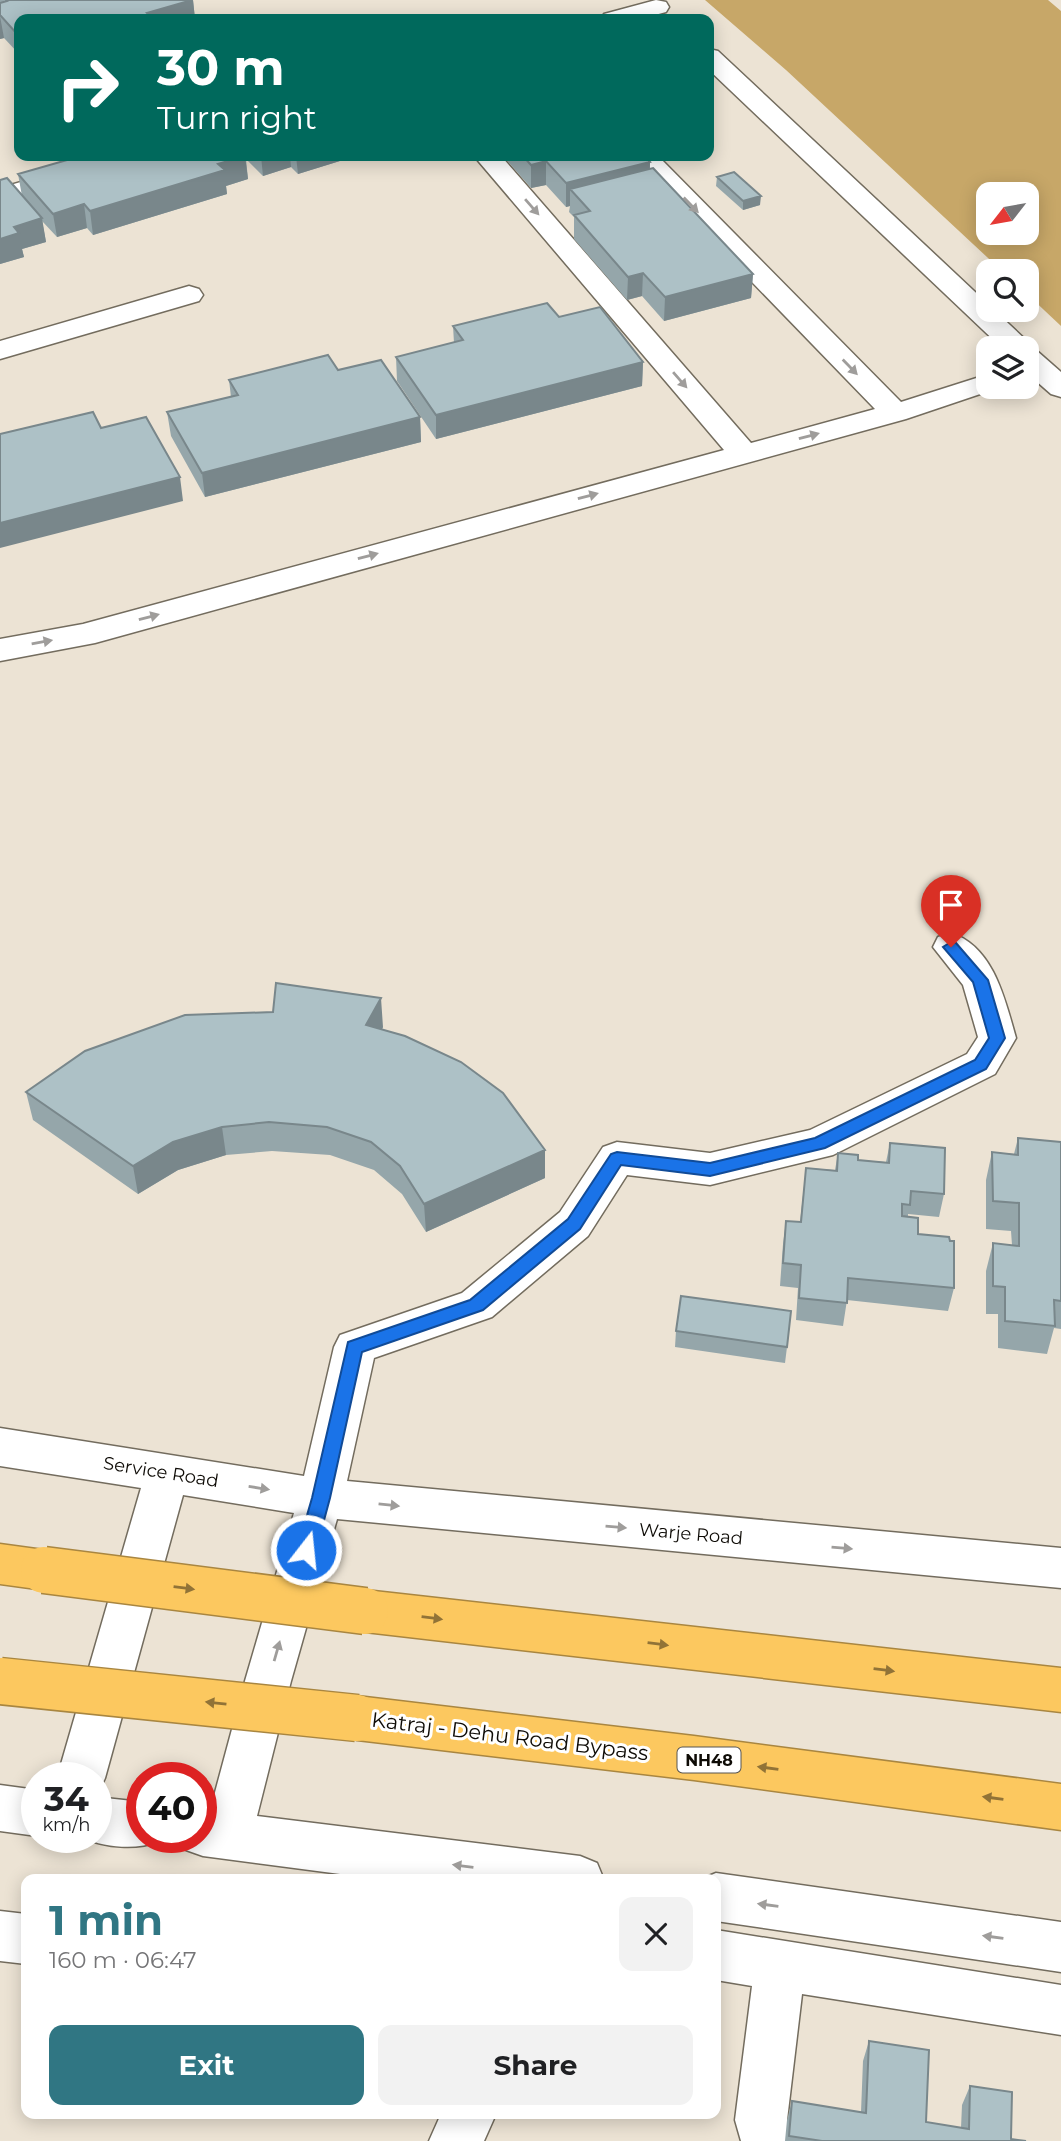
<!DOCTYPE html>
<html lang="en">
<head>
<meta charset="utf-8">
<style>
  :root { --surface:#fff; --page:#f2f2f2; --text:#202124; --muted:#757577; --accent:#307683 }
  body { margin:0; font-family:Montserrat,sans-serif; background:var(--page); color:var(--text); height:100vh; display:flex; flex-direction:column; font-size:26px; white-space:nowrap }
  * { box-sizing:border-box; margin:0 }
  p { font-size:23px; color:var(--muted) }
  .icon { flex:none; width:38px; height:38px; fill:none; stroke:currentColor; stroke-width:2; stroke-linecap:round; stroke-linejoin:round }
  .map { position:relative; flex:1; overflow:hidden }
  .panel { position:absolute; left:21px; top:1874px; width:700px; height:245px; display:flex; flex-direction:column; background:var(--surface); border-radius:14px; box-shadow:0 4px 18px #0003 }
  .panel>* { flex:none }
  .top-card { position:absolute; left:14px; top:14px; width:700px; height:147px; border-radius:14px; box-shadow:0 4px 18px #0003; background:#00695c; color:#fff; overflow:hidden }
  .needle { width:46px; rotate:239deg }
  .tools { position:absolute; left:976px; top:182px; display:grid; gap:14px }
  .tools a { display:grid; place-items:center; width:63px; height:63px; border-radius:14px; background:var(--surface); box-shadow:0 4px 18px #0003; font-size:35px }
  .speed { position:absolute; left:21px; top:1762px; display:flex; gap:14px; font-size:35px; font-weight:700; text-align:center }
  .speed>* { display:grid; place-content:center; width:91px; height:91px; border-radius:50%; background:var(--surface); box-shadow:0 4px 18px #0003; line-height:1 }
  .speed small { font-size:18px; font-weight:400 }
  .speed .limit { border:10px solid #d22; background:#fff; color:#111 }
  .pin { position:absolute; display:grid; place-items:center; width:60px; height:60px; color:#fff; margin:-72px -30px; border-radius:50% 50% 50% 0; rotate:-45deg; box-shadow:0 0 7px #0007 }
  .pin .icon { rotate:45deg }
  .me { position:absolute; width:77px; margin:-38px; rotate:16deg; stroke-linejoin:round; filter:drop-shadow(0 0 5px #0008) }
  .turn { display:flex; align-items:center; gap:24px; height:147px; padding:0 28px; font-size:32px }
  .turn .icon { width:91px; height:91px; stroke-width:2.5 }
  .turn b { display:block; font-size:49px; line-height:60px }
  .round { display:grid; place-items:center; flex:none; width:74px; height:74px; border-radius:14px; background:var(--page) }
  .head { display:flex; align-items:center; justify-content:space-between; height:119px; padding:0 28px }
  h1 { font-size:42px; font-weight:700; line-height:52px; color:var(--accent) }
  .action { display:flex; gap:14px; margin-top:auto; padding:14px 28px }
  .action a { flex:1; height:80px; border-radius:14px; background:var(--accent); color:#fff; font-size:28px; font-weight:700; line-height:80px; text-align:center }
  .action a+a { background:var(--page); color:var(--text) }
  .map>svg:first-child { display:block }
  .forest { fill:#c7a768; fill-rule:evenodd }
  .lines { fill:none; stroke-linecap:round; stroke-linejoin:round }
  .minor-casing { stroke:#736c5e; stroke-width:3 }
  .highway-casing { stroke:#a98640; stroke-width:3 }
  .minor { fill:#fff; fill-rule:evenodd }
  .highway { fill:#fcc85f; fill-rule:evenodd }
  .highway-bridge-casing { stroke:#a98640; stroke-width:49; stroke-linecap:butt }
  .highway-bridge { stroke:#fcc85f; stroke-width:46 }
  .wall { fill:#95a6aa }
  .shaded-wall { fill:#79878b }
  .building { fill:#adc1c6; stroke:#79878b; stroke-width:2 }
  .oneway { fill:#9f9d9b }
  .oneway2 { fill:#917337 }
  .route { fill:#1a73e8; stroke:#114b97; stroke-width:2 }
  .labels { text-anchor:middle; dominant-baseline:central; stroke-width:6; stroke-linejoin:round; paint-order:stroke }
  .shield { fill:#fff; stroke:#565451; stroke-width:2 }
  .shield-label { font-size:16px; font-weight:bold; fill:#0e0b06 }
  .street-label { font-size:18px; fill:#0e0b06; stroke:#fff }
  .near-street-label { font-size:21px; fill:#0e0b06; stroke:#fff }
</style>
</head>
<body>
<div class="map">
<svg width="1061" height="2141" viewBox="0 0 1061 2141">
  <rect width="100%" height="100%" fill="#ece3d4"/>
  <path class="forest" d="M 705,0 L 1048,0 L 1061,11 L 1061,326 L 1027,294 L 1027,271 L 1002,271 L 786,70 ZM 989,194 L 1027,194 L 1027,233 L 989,233 Z"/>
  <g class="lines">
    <g class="minor-casing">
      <path id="minor" d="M 656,0 L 666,2 L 669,7 L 666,12 L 640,19 L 601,19 L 604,14 Z
        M 709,49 L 718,51 L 989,305 L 989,310 L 994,310 L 1028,342 L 1032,349 L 1037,351 L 1061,372 L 1061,397 L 1051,394 L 1027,373 L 1027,348 L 1002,348 L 709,70 Z
        M 110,156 L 151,156 L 147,162 L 0,205 L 0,188 Z
        M 474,156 L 501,156 L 751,443 L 875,409 L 630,156 L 658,156 L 901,402 L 989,374 L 989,387 L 1001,387 L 906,419 L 95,643 L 0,661 L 0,639 L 83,624 L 724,450 Z
        M 189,286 L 199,289 L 203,295 L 199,301 L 0,359 L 0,341 Z
        M 951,933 C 994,947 1005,1000 1016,1038 L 995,1074 L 833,1155 L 710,1185 L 627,1175 L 588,1236 L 492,1317 L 374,1358 L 347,1481 L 1061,1548 L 1061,1588 L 337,1519 L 291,1681 L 257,1816 L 580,1856 L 597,1863 L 604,1880 L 386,1880 L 203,1856 L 186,1850 L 181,1838 L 201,1838 L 201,1810 L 210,1811 L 245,1681 L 294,1513 L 183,1495 L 105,1778 L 98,1794 L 96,1778 L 57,1778 L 141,1488 L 0,1466 L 0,1428 L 304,1476 L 334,1347 L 340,1335 L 462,1293 L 560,1212 L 603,1147 L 617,1142 L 710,1153 L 810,1130 L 967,1054 L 978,1037 L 963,985 L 933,947 L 938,937 Z
        M 0,1785 L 37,1790 L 37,1836 L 0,1831 Z
        M 96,1797 L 142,1802 L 142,1838 L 161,1838 L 159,1841 C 135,1851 106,1847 82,1838 L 96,1838 Z
        M 716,1873 L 1061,1922 L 1061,1972 L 716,1921 L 716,1880 L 699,1880 Z
        M 0,1911 L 26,1914 L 26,1964 L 0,1961 Z
        M 716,1930 L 1061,1985 L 1061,2035 L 802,1994 L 787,2120 L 793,2141 L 741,2141 L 735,2120 L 752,1986 L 716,1980 Z
        M 441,2114 L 496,2114 L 484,2141 L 429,2141 Z"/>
    </g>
    <g class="highway-casing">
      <path id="highway" d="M 0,1544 L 44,1550 L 60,1556 L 67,1570 L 60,1584 L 44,1590 L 0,1584 Z
        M 365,1590 L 1061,1668 L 1061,1712 L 365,1632 L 349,1626 L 342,1611 L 349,1596 Z
        M 357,1696 L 694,1736 L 1061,1784 L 1061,1830 L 694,1780 L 357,1740 L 340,1734 L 334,1718 L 340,1702 Z"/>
    </g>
    <use href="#minor" class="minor"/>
    <use href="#highway" class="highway"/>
    <g class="highway-bridge-casing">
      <path id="highway-bridge" d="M 44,1570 L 365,1611
        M 0,1681 L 357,1718"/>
    </g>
    <use href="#highway-bridge" class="highway-bridge"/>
  </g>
  <path class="wall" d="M 0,0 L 193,0 L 195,19 L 19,19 L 19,54 L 4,38 L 0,39 Z
    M 81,156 L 356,156 L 298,174 L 291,167 L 263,176 L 246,159 L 248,179 L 226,186 L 227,194 L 93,235 L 87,228 L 57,237 L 42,221 L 46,242 L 22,249 L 24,257 L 0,264 L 0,180 L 22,196 L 18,174 Z
    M 503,156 L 644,156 L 650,162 L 650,168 L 753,274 L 751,298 L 664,321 L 642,296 L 627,300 L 574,239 L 574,217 L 569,212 L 570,206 L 566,207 L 546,185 L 531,188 Z
    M 717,177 L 760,205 L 743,210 L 716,186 Z
    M 559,317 L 643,362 L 642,386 L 436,439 L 397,381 L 396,357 L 454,343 L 453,326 Z
    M 338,370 L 420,417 L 421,442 L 205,497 L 171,436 L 167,412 L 231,397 L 229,380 Z
    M 383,1027 L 382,1030 L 545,1178 L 426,1232 L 402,1194 L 374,1170 L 330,1155 L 272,1151 L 226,1155 L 178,1170 L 138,1194 L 33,1120 L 26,1092 Z
    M 1018,1138 L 1061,1142 L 1061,1329 L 1054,1328 L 1047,1354 L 998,1348 L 998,1314 L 986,1314 L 986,1271 L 993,1243 L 1012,1245 L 1011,1231 L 986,1229 L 986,1180 L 992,1152 L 1014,1154 Z
    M 890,1143 L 944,1194 L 939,1217 L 908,1214 L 908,1216 L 918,1234 L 954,1288 L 948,1311 L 847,1300 L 843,1326 L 796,1320 L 798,1288 L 780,1286 L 783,1244 L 786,1221 L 800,1222 L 806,1168 L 835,1170 L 838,1153 L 858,1160 L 886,1162 Z
    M 676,1331 L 787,1347 L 785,1363 L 675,1347 Z
    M 869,2041 L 926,2122 L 961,2128 L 962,2105 L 970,2086 L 1011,2139 L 1026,2141 L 785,2141 L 787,2120 L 792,2101 L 861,2112 L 863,2061 Z"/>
  <path class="shaded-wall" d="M 193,0 L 195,19 L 148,19 L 147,13 Z
    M 0,16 L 4,38 L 0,39 Z
    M 245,156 L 248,179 L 226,186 L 227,194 L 93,235 L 90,211 L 218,164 Z
    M 261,156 L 290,156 L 291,167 L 263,176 Z
    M 296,156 L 356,156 L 298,174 Z
    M 546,161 L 546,185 L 531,188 L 531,165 Z
    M 650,162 L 649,186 L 570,189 L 570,206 L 566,207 L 566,183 Z
    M 761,196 L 760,205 L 743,210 L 743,201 Z
    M 84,204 L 87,228 L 57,237 L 53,214 Z
    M 42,218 L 46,242 L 22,249 L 24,257 L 0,264 L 0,239 L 14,227 Z
    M 643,273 L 642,296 L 627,300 L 628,277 Z
    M 753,274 L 751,298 L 664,321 L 665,297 Z
    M 643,362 L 642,386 L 436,439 L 436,415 Z
    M 420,417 L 421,442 L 205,497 L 202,473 Z
    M 180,477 L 183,501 L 0,548 L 0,523 Z
    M 381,998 L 383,1027 L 368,1054 L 366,1025 Z
    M 222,1127 L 226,1155 L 178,1170 L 138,1194 L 133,1166 L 173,1142 Z
    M 545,1150 L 545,1178 L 426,1232 L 424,1204 Z"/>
  <path class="building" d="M 6,0 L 192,0 L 147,13 L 154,19 L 19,19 L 19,33 L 17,34 L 0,15 L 0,3 L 7,1 Z
    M 81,156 L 245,156 L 218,164 L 225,170 L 90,211 L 84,204 L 53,214 L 18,174 Z
    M 523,156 L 644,156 L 650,162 L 566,183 L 546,161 L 531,165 Z
    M 653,168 L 753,274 L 665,297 L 643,273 L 628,277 L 574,215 L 590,211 L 570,189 Z
    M 734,172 L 761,196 L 743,201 L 717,177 Z
    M 7,178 L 42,218 L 14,227 L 19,233 L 0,239 L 0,180 Z
    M 547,303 L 559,317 L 600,307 L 643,362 L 436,415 L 396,357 L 463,340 L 453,326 Z
    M 328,355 L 338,370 L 381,360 L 420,417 L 202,473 L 167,412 L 238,395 L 229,380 Z
    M 93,412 L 101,428 L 146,417 L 180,477 L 0,523 L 0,434 Z
    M 276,983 L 381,998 L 366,1025 L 405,1036 L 461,1062 L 503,1093 L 545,1150 L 424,1204 L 400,1166 L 371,1142 L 327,1127 L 269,1122 L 222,1127 L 173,1142 L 133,1166 L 26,1092 L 85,1051 L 185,1015 L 273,1012 Z
    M 1018,1138 L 1061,1142 L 1061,1301 L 1054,1300 L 1055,1326 L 1005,1321 L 1005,1287 L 993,1286 L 993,1243 L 1019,1246 L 1019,1203 L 993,1201 L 992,1152 L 1018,1155 Z
    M 890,1143 L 945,1148 L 944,1194 L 911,1191 L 910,1205 L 902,1204 L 902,1216 L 918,1218 L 918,1234 L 949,1237 L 950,1241 L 954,1241 L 954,1288 L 848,1278 L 847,1303 L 799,1298 L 801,1265 L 783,1263 L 786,1221 L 801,1222 L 806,1168 L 837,1171 L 838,1153 L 858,1155 L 858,1160 L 889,1163 Z
    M 681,1296 L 791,1311 L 787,1347 L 676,1331 Z
    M 869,2041 L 929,2050 L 926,2122 L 969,2129 L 970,2086 L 1012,2092 L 1011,2139 L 1026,2141 L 822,2141 L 789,2136 L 792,2101 L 866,2113 Z"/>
  <defs><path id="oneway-solid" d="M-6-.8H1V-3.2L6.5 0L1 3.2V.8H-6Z" transform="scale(1.75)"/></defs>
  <g class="oneway">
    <use href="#oneway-solid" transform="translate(691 205) rotate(46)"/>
    <use href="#oneway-solid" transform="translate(532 207) rotate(49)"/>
    <use href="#oneway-solid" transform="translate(850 367) rotate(46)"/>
    <use href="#oneway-solid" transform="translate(680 380) rotate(49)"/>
    <use href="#oneway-solid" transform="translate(809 436) rotate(-15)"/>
    <use href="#oneway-solid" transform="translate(588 496) rotate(-15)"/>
    <use href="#oneway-solid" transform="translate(368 556) rotate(-15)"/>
    <use href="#oneway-solid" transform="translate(149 617) rotate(-15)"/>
    <use href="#oneway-solid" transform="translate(42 642) rotate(-10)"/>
    <use href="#oneway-solid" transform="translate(259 1488) rotate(9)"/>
    <use href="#oneway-solid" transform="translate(389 1505) rotate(6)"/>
    <use href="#oneway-solid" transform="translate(616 1527) rotate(5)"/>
    <use href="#oneway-solid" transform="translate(842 1548) rotate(5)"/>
    <use href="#oneway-solid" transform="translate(277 1651) rotate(-74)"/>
    <use href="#oneway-solid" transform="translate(463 1866) rotate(-173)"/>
    <use href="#oneway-solid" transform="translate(768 1905) rotate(-172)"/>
    <use href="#oneway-solid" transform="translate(993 1937) rotate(-172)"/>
  </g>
  <g class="oneway2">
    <use href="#oneway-solid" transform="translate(184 1588) rotate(7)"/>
    <use href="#oneway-solid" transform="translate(432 1618) rotate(7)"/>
    <use href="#oneway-solid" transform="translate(658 1644) rotate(7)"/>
    <use href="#oneway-solid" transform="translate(884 1670) rotate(7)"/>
    <use href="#oneway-solid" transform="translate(216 1703) rotate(-174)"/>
    <use href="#oneway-solid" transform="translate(768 1768) rotate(-172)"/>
    <use href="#oneway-solid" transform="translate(993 1798) rotate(-172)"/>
  </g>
  <path class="route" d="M 951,942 L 956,943 L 988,980 L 1005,1038 L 986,1069 L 825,1148 L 710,1176 L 621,1165 L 580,1229 L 483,1310 L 362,1352 L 330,1498 L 316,1550 L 313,1556 L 306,1558 L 300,1556 L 297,1550 L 312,1498 L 348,1342 L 470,1300 L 568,1219 L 611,1154 L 617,1152 L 710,1163 L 815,1138 L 975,1060 L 989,1038 L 973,982 L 943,947 Z"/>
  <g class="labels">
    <rect class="shield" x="677.5" y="1747.5" width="63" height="25" rx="5"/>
    <g class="shield-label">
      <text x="709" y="1760">NH48</text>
    </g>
    <g class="street-label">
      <text transform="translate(161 1472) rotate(9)">Service Road</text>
      <text transform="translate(691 1534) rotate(5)">Warje Road</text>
    </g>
    <g class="near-street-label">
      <text transform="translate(510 1736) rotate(7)">Katraj - Dehu Road Bypass</text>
    </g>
  </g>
</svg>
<div class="tools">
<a><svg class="needle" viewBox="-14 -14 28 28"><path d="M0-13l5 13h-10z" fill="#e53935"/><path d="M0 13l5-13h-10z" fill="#757577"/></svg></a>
<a><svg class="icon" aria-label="search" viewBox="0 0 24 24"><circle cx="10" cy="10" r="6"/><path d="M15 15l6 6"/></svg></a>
<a><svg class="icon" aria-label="layers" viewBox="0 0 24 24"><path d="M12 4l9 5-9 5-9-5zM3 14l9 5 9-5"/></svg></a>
</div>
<div class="speed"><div>34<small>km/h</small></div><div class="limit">40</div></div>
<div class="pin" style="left:951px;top:947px;background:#d93025"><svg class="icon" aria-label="arrive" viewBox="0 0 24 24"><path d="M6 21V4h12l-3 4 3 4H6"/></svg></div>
<svg class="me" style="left:306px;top:1550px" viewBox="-20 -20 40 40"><circle r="17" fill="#1a73e8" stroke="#fff" stroke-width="3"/><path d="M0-11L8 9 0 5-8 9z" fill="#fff"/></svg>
<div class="top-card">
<div class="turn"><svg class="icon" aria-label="right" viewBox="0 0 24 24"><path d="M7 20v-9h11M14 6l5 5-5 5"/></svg><div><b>30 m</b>Turn right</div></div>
</div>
<section class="panel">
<div class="head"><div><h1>1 min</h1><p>160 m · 06:47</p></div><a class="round"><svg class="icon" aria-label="close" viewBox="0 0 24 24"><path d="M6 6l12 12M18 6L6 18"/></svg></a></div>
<div class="action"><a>Exit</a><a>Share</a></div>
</section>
</div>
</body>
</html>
